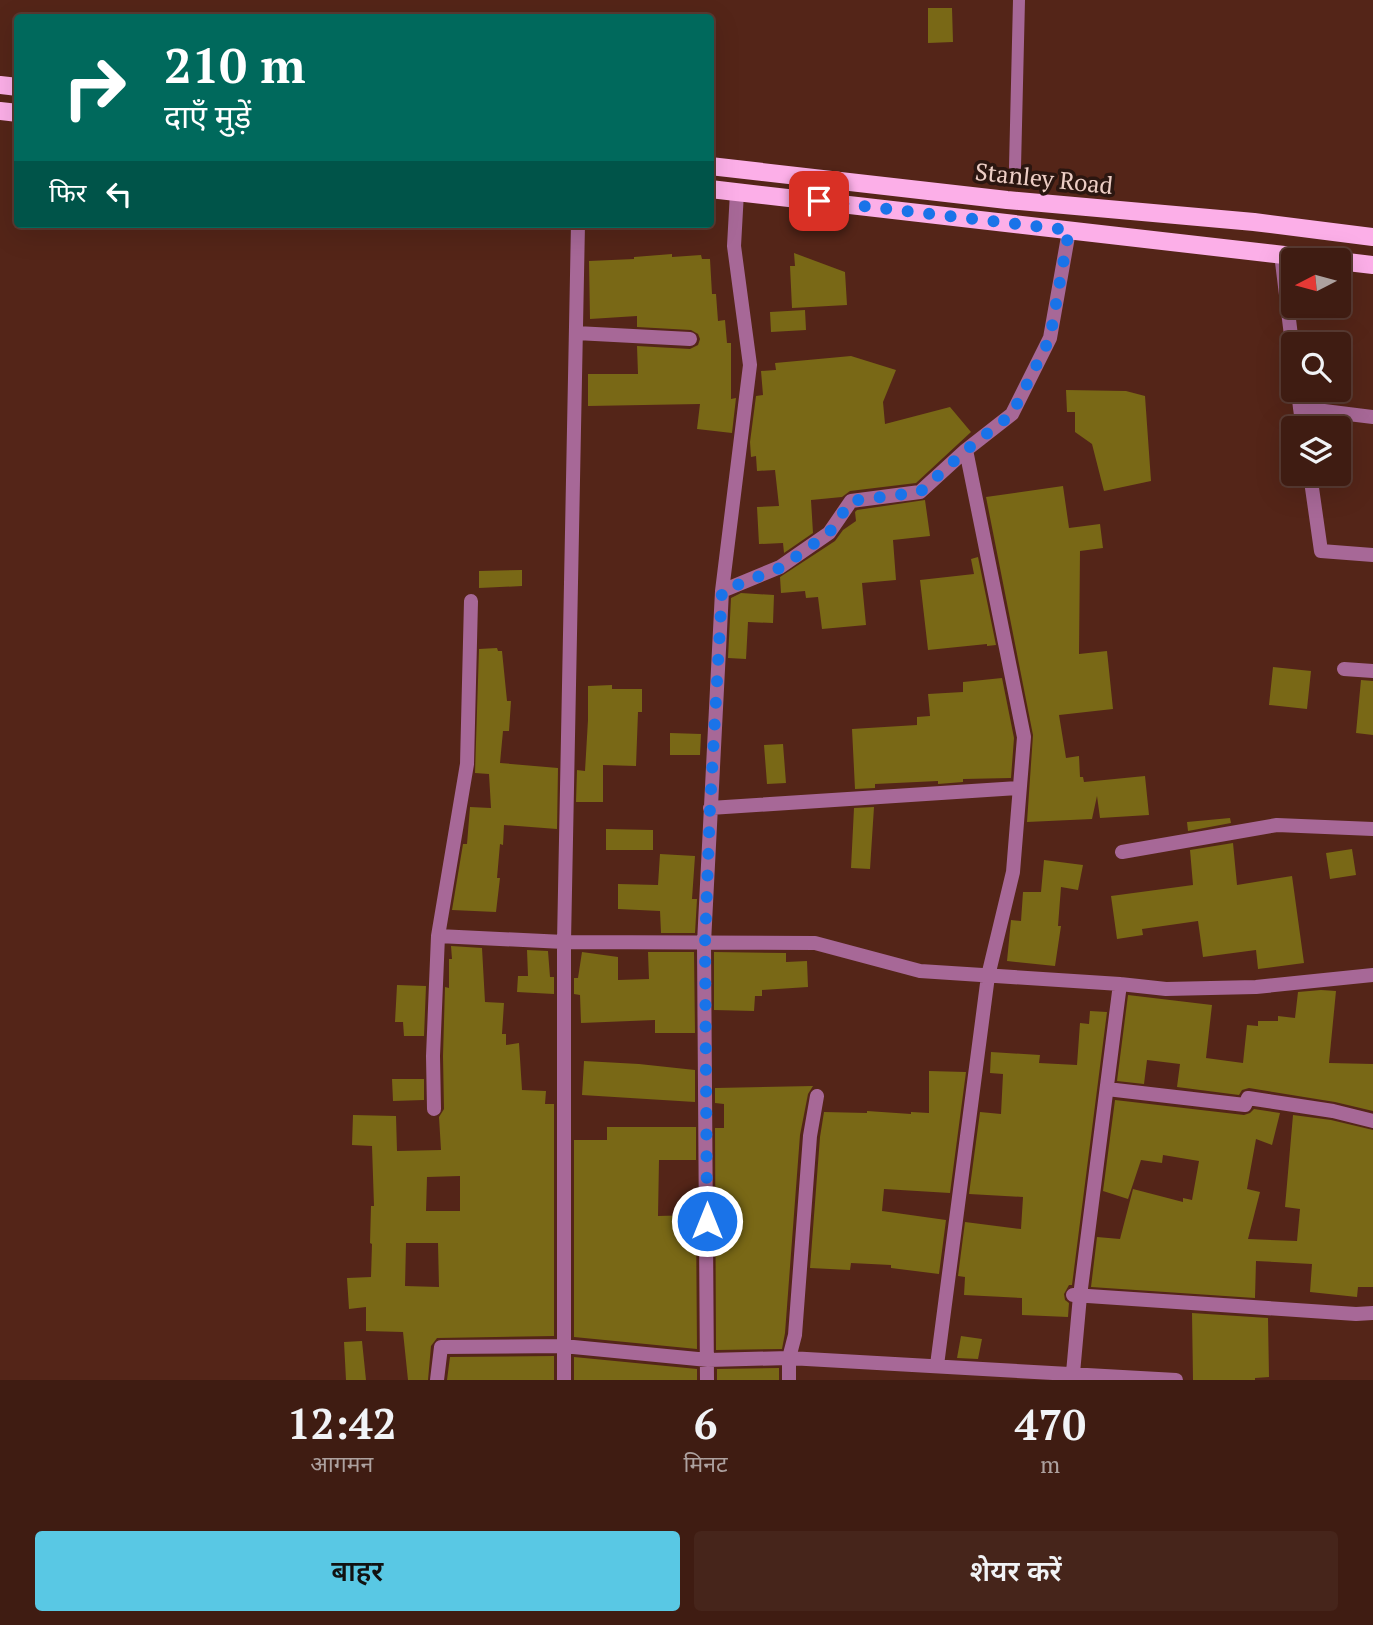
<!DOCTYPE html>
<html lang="hi">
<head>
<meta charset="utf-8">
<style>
  :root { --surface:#3f1c12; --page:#46251b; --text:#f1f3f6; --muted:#ada19f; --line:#583a32; --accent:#59c8e4 }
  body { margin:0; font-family:"PT Serif","Noto Sans Devanagari",serif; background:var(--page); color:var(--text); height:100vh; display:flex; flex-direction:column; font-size:26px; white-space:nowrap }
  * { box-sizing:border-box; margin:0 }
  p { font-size:23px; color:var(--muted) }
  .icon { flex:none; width:38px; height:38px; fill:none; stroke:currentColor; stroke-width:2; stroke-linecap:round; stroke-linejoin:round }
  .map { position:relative; height:1380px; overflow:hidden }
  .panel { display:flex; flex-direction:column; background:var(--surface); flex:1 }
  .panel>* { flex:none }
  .top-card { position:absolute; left:14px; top:14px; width:700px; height:214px; border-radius:7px; box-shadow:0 7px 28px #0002,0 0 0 2px var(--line); background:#00695c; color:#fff; overflow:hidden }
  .needle { width:46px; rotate:264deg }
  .fabs { position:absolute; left:1281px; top:248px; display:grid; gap:14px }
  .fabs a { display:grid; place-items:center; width:70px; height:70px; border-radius:7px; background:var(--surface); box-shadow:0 7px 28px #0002,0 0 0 2px var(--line); font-size:35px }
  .pin { position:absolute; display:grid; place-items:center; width:60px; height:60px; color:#fff; margin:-30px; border-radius:14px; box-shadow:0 4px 10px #0006 }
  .me { position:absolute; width:77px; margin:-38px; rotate:0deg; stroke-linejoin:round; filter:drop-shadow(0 0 5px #0008) }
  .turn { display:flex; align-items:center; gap:24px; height:147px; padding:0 35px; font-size:32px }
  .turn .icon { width:91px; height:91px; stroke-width:2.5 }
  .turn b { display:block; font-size:49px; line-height:60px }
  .then { display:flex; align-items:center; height:66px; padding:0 35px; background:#0003; gap:14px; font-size:26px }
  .eta { display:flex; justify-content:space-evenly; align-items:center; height:119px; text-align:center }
  .eta b { font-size:42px; font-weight:600; line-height:49px }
  .action { display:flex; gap:14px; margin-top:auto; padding:14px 35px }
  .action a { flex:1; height:80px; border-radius:7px; background:var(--accent); color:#111; font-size:28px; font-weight:600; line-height:80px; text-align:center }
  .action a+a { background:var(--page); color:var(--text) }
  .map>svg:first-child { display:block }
  .building { fill:#796816; fill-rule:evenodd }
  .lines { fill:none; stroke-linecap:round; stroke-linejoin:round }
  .service { stroke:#a76897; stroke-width:12 }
  .minor { stroke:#a76897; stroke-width:14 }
  .primary { stroke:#fcafe8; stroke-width:18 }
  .route { stroke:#1a73e8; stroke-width:12; stroke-dasharray:0 21.6 }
  .labels { text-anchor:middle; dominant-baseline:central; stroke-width:7; stroke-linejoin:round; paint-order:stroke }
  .street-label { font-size:24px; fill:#edcec5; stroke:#2b1610 }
</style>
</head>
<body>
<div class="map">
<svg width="1373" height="1380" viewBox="0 0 1373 1380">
  <rect width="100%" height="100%" fill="#542518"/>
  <path class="building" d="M 928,8 L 952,8 L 953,42 L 928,43 Z
    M 794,253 L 845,272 L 847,305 L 792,308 L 790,266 L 795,266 Z
    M 672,254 L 672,257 L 701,255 L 702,259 L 710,259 L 712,294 L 716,294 L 718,321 L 725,320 L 727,343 L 731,343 L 731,399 L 736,398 L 732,433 L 697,429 L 700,404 L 588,406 L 588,374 L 638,374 L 637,346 L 690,349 L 698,345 L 700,339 L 698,334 L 691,330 L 637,327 L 637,316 L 590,319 L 589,261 L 634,259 L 634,257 Z
    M 805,310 L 806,330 L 771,332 L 770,312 Z
    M 851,356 L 896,370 L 883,402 L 885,424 L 950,407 L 971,432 L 916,483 L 850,491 L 842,497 L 811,500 L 813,533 L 784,553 L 783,543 L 759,544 L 757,507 L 779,506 L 775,470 L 757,471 L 756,456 L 751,457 L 750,442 L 756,396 L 763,395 L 761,371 L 776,370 L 775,363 Z
    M 1066,390 L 1126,391 L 1145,396 L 1151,481 L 1104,491 L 1092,444 L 1075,432 L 1075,412 L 1067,412 Z
    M 1063,486 L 1069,528 L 1100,524 L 1103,548 L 1080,551 L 1079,654 L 1107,651 L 1113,709 L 1059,715 L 1066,758 L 1079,756 L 1080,777 L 1083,777 L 1084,782 L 1145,776 L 1149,815 L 1100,818 L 1097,796 L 1092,819 L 1027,822 L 1033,735 L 986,497 Z
    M 925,500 L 930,536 L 893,540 L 896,580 L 862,583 L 866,625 L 822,629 L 818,597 L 806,598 L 805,591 L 781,593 L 780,577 L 835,541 L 843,530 L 856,521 L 855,512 L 857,510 Z
    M 978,557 L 996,645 L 987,646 L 987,644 L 928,650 L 920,580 L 974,574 L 971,559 Z
    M 522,570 L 522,586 L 479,588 L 479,571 Z
    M 741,593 L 774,595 L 773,623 L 748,622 L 746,659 L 728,658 L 731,598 Z
    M 497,648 L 498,651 L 502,651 L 507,701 L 511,701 L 509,731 L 503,731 L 500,763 L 558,768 L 557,829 L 504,825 L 503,845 L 500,844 L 497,878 L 500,878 L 496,912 L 452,910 L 463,844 L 467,844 L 470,807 L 491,808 L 489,774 L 475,773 L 479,649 Z
    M 1273,667 L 1311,671 L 1307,709 L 1269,705 Z
    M 1002,678 L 1014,738 L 1011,778 L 963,779 L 963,782 L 938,784 L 938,781 L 875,784 L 875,788 L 855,789 L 852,729 L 917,725 L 917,717 L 930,716 L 928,694 L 963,692 L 963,682 Z
    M 1361,680 L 1373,681 L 1373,735 L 1356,733 Z
    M 612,685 L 612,689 L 642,689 L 642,712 L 638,712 L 636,766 L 603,765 L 603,802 L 576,802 L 577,770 L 585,771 L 588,720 L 588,686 Z
    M 670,733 L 701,734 L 700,755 L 670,755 Z
    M 783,744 L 786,783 L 767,784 L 764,745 Z
    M 874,807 L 870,869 L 851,868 L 854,808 Z
    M 1230,818 L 1231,823 L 1188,831 L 1187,822 Z
    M 606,829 L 653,830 L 653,850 L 606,850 Z
    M 1233,843 L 1237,885 L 1292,876 L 1304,963 L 1258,969 L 1256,950 L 1203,957 L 1198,921 L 1142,929 L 1143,935 L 1117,939 L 1111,896 L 1193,885 L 1190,850 Z
    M 1352,849 L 1356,875 L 1330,879 L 1326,853 Z
    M 660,854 L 695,856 L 692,899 L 697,899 L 695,933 L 661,933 L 660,911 L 618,909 L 618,884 L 658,885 Z
    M 1044,860 L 1083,865 L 1078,890 L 1061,887 L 1058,926 L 1061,926 L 1055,966 L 1007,961 L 1011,920 L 1021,921 L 1023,892 L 1041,892 Z
    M 451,946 L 482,948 L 485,1002 L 504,1003 L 502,1034 L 506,1034 L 506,1045 L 519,1043 L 522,1090 L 546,1091 L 545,1104 L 554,1104 L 554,1336 L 437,1338 L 431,1346 L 428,1380 L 408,1380 L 403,1332 L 366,1331 L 366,1307 L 349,1309 L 347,1278 L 371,1277 L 372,1244 L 370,1243 L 371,1206 L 374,1206 L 372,1146 L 352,1145 L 353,1115 L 396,1116 L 397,1151 L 441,1150 L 439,1117 L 444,1109 L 443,1056 L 445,987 L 449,988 L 449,959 L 452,959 ZM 460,1176 L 460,1211 L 426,1211 L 427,1177 ZM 406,1243 L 438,1243 L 439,1287 L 405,1286 Z
    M 527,950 L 548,951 L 550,977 L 554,977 L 554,994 L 517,992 L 518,976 L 528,976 Z
    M 582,952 L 618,957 L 618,980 L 649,979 L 648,952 L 694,952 L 695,1033 L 655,1033 L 655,1020 L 581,1023 L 580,995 L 574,994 L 574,978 L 578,978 Z
    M 714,952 L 786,953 L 786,962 L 807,961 L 808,987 L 762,990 L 762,996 L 755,996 L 754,1011 L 714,1010 Z
    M 397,985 L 426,986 L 424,1036 L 404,1036 L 403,1022 L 395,1022 Z
    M 1321,990 L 1336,991 L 1329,1063 L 1373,1064 L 1373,1111 L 1335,1102 L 1249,1088 L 1242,1090 L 1239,1095 L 1177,1087 L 1180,1064 L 1147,1060 L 1144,1084 L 1117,1081 L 1128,995 L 1212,1005 L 1206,1058 L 1243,1063 L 1247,1025 L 1258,1026 L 1258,1021 L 1278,1021 L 1278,1016 L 1295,1018 L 1298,992 Z
    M 1090,1011 L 1107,1012 L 1072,1285 L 1069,1285 L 1064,1294 L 1065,1300 L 1069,1303 L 1068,1317 L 1022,1315 L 1022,1298 L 964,1295 L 965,1277 L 958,1276 L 965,1222 L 1021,1229 L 1023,1197 L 969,1194 L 980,1112 L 1001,1114 L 1003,1074 L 990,1073 L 991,1052 L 1040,1055 L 1039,1063 L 1077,1065 L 1080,1023 L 1089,1024 Z
    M 584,1061 L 639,1064 L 695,1070 L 695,1102 L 582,1095 Z
    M 929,1071 L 966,1072 L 950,1193 L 884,1189 L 882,1211 L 946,1220 L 939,1274 L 891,1268 L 891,1265 L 851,1263 L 850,1270 L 810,1268 L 820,1137 L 824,1112 L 867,1113 L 867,1111 L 911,1114 L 911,1112 L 929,1113 Z
    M 392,1079 L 424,1079 L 424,1100 L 393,1101 Z
    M 813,1086 L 808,1094 L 800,1135 L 785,1333 L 782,1349 L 716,1350 L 715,1128 L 724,1128 L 724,1104 L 715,1103 L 715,1088 Z
    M 1115,1100 L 1244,1115 L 1250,1113 L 1254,1109 L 1280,1113 L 1272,1145 L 1256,1139 L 1247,1189 L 1260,1192 L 1248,1239 L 1297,1241 L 1300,1209 L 1285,1207 L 1293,1115 L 1331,1120 L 1373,1130 L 1373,1287 L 1358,1287 L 1357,1297 L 1310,1292 L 1312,1264 L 1256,1261 L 1255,1298 L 1091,1287 L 1097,1237 L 1120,1239 L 1133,1189 L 1183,1202 L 1183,1198 L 1192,1200 L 1199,1161 L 1163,1155 L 1162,1163 L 1141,1160 L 1128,1199 L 1103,1191 Z
    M 607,1127 L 696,1127 L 696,1160 L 659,1160 L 658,1216 L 696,1215 L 697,1349 L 574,1337 L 574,1140 L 607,1140 Z
    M 1192,1313 L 1268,1318 L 1269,1377 L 1255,1378 L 1255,1380 L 1193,1380 Z
    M 961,1336 L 982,1339 L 978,1359 L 957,1358 Z
    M 362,1341 L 366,1380 L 346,1380 L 344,1342 Z
    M 554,1356 L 554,1380 L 447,1380 L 450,1357 Z
    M 574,1357 L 697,1369 L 697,1380 L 574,1380 Z
    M 779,1368 L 779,1380 L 717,1380 L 717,1369 Z"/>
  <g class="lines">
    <path class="service" d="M 1015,167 L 1019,0"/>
    <path class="minor" d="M 1281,254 L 1293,352
      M 576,333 L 690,339
      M 1298,390 L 1300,408 L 1373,417
      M 1300,408 L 1303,429
      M 1310,474 L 1321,551 L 1373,555
      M 722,591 L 750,365 L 734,246 L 737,192
      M 1344,669 L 1373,671
      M 710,808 L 1019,788
      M 1122,852 L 1277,825 L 1373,829
      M 438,936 L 564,942 L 815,943 L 920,971 L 1120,984 L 1166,989 L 1256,987 L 1373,975
      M 1107,1089 L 1236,1104 L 1245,1105 L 1248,1098 L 1333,1111 L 1373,1121
      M 434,1109 L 433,1056 L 438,936 L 467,764 L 471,601
      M 1073,1295 L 1356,1314 L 1373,1313
      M 937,1365 L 988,976 L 1013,872 L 1024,737 L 966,450
      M 1073,1373 L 1080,1296 L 1120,984
      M 437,1380 L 441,1347 L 563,1346 L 708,1360 L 789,1358 L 1176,1380
      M 564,1380 L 564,942 L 578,224
      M 707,1380 L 704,943 L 722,591 L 780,567 L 829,533 L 851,501 L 920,492 L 966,450 L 1012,414 L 1050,338 L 1069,231
      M 789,1380 L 789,1358 L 795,1335 L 810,1136 L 817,1096"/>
    <path class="primary" d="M 0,85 L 18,87
      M 0,111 L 18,113
      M 710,166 L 1007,200 L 1254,222 L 1373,237
      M 710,189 L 1336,261
      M 1339,261 L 1373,265"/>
  </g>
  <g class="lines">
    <path class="route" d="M 707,1221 L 705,943 L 710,808 L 722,591 L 780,568 L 829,533 L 851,501 L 920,492 L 966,450 L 1012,414 L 1050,338 L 1069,230 L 819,201"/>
  </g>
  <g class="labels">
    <g class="street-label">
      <text transform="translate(1044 178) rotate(6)">Stanley Road</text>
    </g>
  </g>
</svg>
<div class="fabs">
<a><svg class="needle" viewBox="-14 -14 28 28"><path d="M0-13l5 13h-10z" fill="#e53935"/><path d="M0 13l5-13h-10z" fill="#ada19f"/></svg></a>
<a><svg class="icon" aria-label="search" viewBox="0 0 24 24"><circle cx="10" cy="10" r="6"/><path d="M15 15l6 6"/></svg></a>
<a><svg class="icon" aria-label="layers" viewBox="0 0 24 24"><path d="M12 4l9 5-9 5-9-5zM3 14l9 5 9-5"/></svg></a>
</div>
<div class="pin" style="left:819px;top:201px;background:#d93025"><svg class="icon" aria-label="arrive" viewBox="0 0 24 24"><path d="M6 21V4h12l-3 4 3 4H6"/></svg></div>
<svg class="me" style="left:707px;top:1221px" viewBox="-20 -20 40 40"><circle r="17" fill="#1a73e8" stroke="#fff" stroke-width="3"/><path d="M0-11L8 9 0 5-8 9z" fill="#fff"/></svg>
<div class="top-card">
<div class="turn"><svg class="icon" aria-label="right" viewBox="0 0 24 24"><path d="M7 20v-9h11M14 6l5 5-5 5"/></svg><div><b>210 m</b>दाएँ मुड़ें</div></div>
<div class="then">फिर<svg class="icon" aria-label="left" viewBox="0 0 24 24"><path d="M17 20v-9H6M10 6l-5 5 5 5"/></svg></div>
</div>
</div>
<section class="panel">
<div class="eta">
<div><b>12:42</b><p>आगमन</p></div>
<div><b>6</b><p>मिनट</p></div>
<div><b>470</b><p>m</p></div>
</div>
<div class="action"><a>बाहर</a><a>शेयर करें</a></div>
</section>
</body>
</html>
